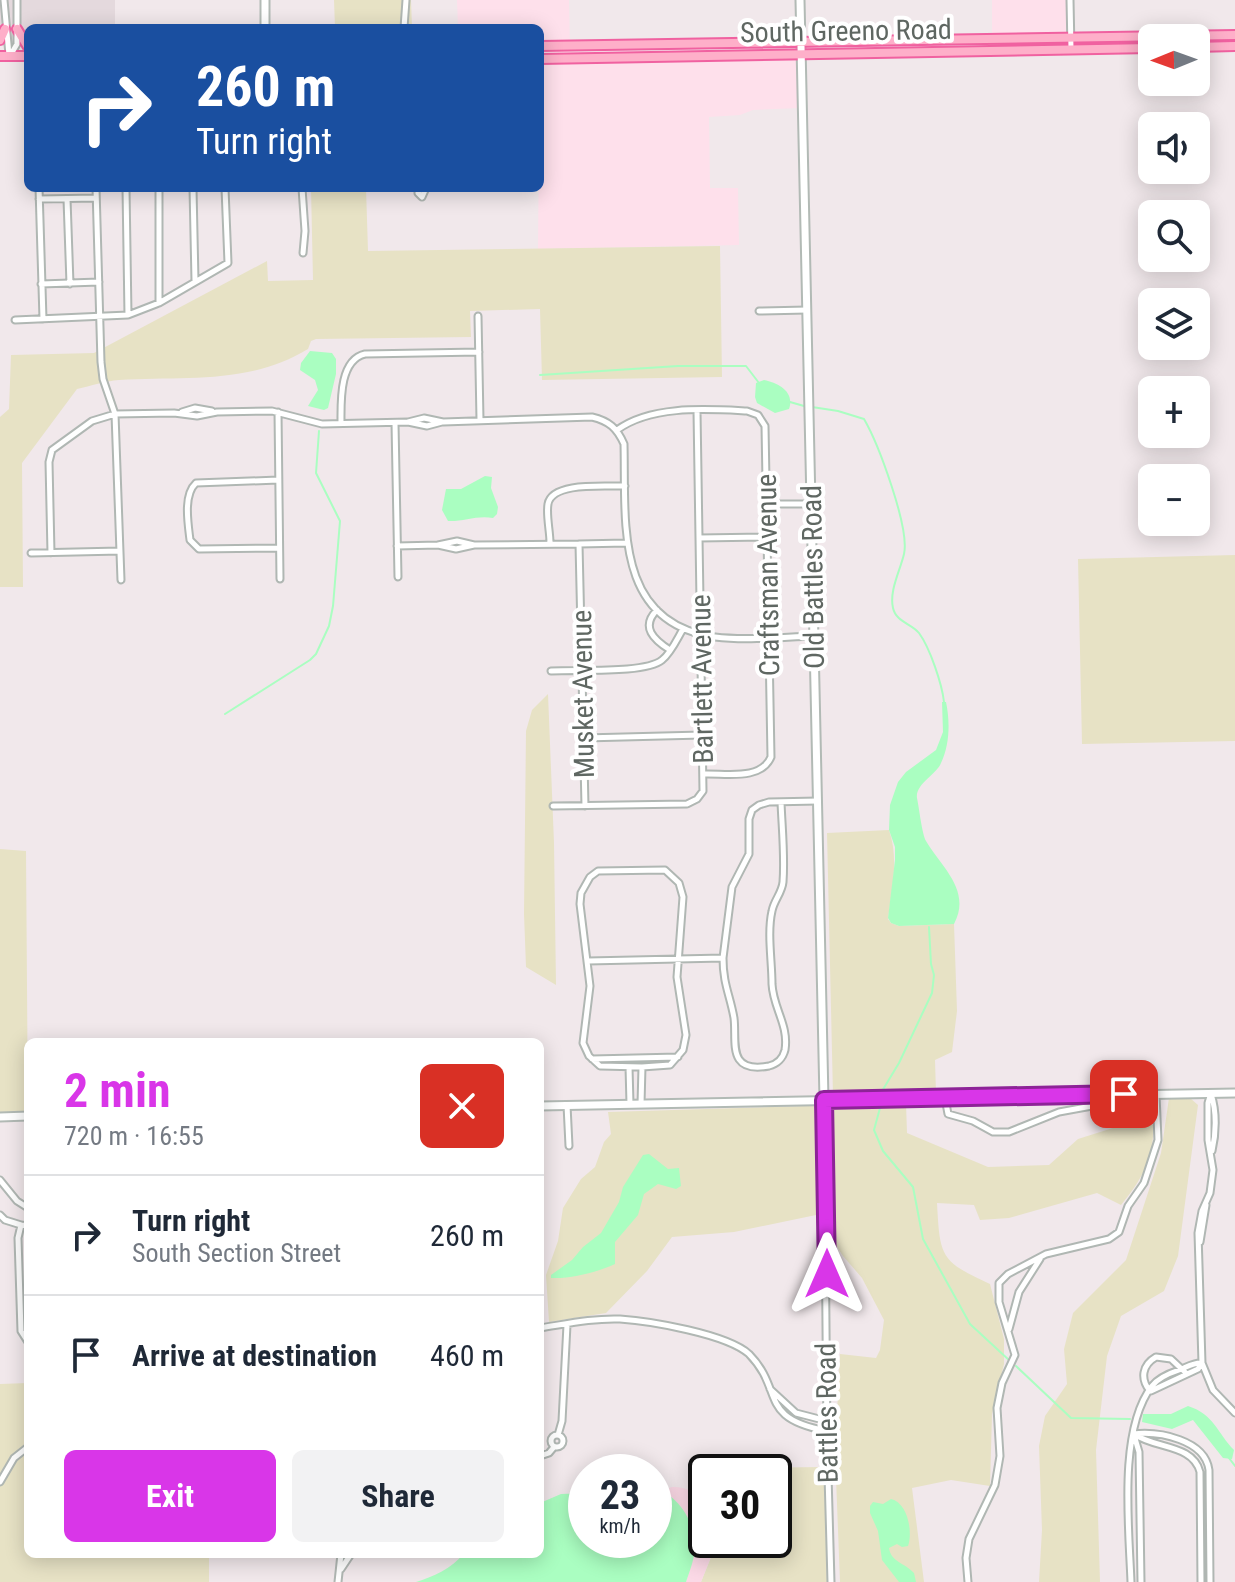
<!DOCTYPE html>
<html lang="en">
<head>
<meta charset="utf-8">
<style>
  :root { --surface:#fff; --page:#f2f2f3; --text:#1f2937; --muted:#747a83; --line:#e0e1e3; --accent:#d936e8 }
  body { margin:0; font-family:"Roboto Condensed",sans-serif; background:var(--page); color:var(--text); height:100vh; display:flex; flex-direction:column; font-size:30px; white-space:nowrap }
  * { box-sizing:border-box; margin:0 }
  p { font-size:26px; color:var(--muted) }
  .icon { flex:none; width:44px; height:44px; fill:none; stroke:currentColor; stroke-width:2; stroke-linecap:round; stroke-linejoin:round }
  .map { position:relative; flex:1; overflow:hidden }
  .details { position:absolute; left:24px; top:1038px; width:520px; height:520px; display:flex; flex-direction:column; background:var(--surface); border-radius:12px; box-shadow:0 4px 20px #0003 }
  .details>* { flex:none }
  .hud { position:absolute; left:24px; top:24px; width:520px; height:168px; border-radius:12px; box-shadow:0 4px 20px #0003; background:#1a4fa0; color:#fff; overflow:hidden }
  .needle { width:52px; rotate:269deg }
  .controls { position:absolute; left:1138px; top:24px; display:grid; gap:16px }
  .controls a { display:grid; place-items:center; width:72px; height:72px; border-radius:12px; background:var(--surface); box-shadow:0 4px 20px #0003; font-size:40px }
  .speed { position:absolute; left:568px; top:1454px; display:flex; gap:16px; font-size:40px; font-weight:700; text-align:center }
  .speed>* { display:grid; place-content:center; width:104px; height:104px; border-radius:50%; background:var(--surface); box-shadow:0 4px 20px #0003; line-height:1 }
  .speed small { font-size:20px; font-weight:400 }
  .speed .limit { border:4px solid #111; border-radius:12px; background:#fff; color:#111 }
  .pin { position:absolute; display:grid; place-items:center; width:68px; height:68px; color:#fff; margin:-34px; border-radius:16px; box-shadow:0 4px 12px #0006 }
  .me { position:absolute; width:88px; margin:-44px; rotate:0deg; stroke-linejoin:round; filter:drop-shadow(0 0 6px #0008) }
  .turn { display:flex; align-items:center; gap:28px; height:168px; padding:0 40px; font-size:36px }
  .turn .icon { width:104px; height:104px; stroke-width:2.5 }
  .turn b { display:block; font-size:56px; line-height:68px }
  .round { display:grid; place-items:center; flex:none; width:84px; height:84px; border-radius:12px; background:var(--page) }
  .head { display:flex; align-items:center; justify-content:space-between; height:136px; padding:0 40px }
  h1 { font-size:48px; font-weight:700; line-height:60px; color:var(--accent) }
  .action { display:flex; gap:16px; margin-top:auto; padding:16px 40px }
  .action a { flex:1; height:92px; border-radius:12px; background:var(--accent); color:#fff; font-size:32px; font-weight:700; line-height:92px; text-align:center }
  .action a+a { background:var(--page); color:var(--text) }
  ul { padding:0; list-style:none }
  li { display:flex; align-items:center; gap:24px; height:120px; padding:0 40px; border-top:2px solid var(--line) }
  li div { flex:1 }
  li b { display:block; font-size:30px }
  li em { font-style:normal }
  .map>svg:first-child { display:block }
  .commercial { fill:#fee0eb }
  .education { fill:#e4d9dd }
  .green { fill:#e7e2c5 }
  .sand { fill:#fbd9e6 }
  .water { fill:#aafec1 }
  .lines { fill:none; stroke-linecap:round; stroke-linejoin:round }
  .stream { stroke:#aafec1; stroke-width:2 }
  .street-casing { stroke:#b0b7b3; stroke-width:9 }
  .secondary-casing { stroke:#b2bab5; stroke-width:11 }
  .primary-casing { stroke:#f061a0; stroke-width:12 }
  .street { stroke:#fff; stroke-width:5 }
  .secondary { stroke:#fff; stroke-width:7 }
  .primary { stroke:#feafc9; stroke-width:8 }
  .route-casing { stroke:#8d2397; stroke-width:20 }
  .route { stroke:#d936e8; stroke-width:14 }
  .labels { text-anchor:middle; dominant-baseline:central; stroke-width:8; stroke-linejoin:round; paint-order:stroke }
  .street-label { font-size:28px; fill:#5f6762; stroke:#fff }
</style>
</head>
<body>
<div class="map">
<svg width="1235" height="1582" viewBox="0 0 1235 1582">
  <rect width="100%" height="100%" fill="#f1e8eb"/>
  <path class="commercial" d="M 457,0 L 569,0 L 570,52 L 797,49 L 800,108 L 753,110 L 740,115 L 709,117 L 710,188 L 738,188 L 739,245 L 538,249 L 540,28 L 458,28 Z
    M 992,0 L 1074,0 L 1074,34 L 992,35 Z"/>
  <path class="education" d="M 0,0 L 115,0 L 115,28 L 28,28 L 28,46 L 0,46 Z"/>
  <path class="green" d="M 334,0 L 411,0 L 412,28 L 335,28 Z
    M 311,188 L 366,188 L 368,251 L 720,246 L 722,377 L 542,380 L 540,309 L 470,311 L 471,337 L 316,339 L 311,341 L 308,349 C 249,385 185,376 119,380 C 105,381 91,386 77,389 L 22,463 L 23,587 L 0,587 L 0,417 L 9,409 L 11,355 L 94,353 L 267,261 L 268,281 L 313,280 Z
    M 1235,555 L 1235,741 L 1082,744 L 1078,559 Z
    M 548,694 L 554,843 L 556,985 L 526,967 L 524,914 L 526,731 L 532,710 Z
    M 889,830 C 899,859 892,889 888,919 L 891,923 L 899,926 L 954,924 L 957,1011 L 952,1052 L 935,1060 L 936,1093 L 833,1096 L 827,833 Z
    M 0,849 L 26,851 L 28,1120 L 0,1120 Z
    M 1169,1098 L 1190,1098 L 1198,1105 L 1178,1256 L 1164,1291 L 1121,1316 L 1107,1356 L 1096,1450 L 1100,1582 L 1039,1582 L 1042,1530 L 1039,1446 L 1045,1416 L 1067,1384 L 1064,1349 L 1073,1313 L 1126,1260 L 1161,1153 Z
    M 906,1103 L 907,1133 L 988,1167 L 1049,1165 L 1078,1139 L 1135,1121 L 1153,1125 C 1155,1157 1141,1181 1121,1205 L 1097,1193 L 1009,1218 L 980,1220 L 974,1205 L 937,1203 C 940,1257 940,1261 990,1284 L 1004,1339 L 1004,1364 L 992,1414 L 990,1486 L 951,1480 L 912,1488 L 924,1582 L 840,1582 L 835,1452 L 840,1354 L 876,1358 L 880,1350 L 884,1320 L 862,1278 L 843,1256 L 816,1215 L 734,1232 L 672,1237 L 647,1271 L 606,1313 L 549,1322 L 546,1275 L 558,1241 L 563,1208 L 581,1179 L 595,1167 L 604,1142 L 611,1134 L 608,1112 Z
    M 28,1383 L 28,1554 L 209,1554 L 209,1582 L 0,1582 L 0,1384 Z
    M 824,1467 L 827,1582 L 701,1582 L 711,1557 L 708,1540 L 774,1540 L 774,1472 L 743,1472 L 749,1468 Z"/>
  <path class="sand" d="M 672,1487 C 688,1487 702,1493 700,1512 L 706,1521 L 706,1540 L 708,1540 L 711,1557 L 701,1582 L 686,1582 C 699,1546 697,1512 661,1491 Z"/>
  <path class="water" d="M 310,351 L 332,353 L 336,359 L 336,374 L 328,408 L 324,410 L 308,406 L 318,390 L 315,380 L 300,370 L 301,363 Z
    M 764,380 C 779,383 795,392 789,409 L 775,413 L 757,403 L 755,397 L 756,383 Z
    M 485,476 L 492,477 L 491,488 L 498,507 L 497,514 L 493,518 C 477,515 462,522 448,521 L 442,510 L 446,489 L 461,489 Z
    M 942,702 L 946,702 C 950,721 950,744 941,763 C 937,774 915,784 917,798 C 919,807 922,834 926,841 C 941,867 972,890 954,924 L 899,926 L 891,923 L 888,918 L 895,860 L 895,847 L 889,830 L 890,805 L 898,782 L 906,772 L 936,750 L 943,732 Z
    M 649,1154 L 668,1169 L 679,1168 L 681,1186 L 676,1189 L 658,1184 L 644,1194 L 638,1215 L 615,1242 L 615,1264 C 597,1272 572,1279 551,1278 L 551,1275 L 572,1260 L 583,1247 L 601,1233 L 619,1202 L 623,1187 L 643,1155 Z
    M 1188,1406 C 1214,1414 1218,1434 1234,1450 L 1232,1459 L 1223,1458 L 1193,1420 L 1172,1429 L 1142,1422 L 1143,1414 L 1171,1414 Z
    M 658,1491 C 679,1495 695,1524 695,1545 C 695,1558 690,1570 686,1582 L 416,1582 C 432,1577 453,1568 463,1554 L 540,1554 L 540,1503 L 561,1494 L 586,1493 L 586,1540 L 654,1540 L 654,1492 Z
    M 891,1499 C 908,1503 913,1532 908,1546 L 902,1547 L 897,1544 L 889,1548 C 891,1562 905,1563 914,1573 L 916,1582 L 899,1582 L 882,1560 L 878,1531 L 870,1513 L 870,1506 L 873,1502 L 883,1504 Z"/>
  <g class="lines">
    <path class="stream" d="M 540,375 L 678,366 L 746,366 L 759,383
      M 790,402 L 804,406
      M 812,407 L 838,411 L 864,419 C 878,443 910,528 904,554 C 900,571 889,591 893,608 C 896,622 912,624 919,633 C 930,648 942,684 944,702
      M 225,714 L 310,660 L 316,654 L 329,626 L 333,606 L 340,521 L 316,473 L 319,431
      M 879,1096 L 899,1063 L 932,993 L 934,975 L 931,964 L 929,927
      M 880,1108 L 874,1130 L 883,1151 L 913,1187 L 923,1239 L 970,1324 L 1010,1361
      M 1016,1366 L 1071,1418 L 1130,1419
      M 1229,1458 L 1235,1466"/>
    <g class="street-casing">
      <path id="street" d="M 4,0 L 9,55
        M 1070,0 L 1071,49
        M 404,28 L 406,0
        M 10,56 L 17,44 L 17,0
        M 39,188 L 43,319
        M 96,188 L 101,362 L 103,379 L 115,414 L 174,413 L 197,416 L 217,412 L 272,411 L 322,424 L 408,422 L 427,426 L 442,422
        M 126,188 L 128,315
        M 159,188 L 159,303
        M 193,188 L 195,281
        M 302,188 L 305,231 L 303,253
        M 420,188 L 418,193 L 422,197 L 426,188
        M 39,199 L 96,198
        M 67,199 L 70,284
        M 41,284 L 99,282
        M 759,311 L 807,310
        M 478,316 L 480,420
        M 15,320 L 128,315 L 159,303 L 228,263 L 225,188
        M 182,412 L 195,408 L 212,411
        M 278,412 L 280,579
        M 408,422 L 424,418 L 443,422 L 592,417 C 609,421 617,428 624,444 C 626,521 613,623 715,637 C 747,641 782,637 814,636
        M 341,423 C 341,402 339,360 365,354 L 479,352
        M 395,423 L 398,577
        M 617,430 C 651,405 706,409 747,411 L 758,415 L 765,426 L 771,757 C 761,781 725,773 704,774
        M 278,480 L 196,483 C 183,495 188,523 190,540 L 199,549 L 279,548
        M 766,504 L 811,504
        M 699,538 L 766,537
        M 550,543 C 550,531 546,515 548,504 C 552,481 607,487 625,486
        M 579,544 L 626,543
        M 474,545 L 457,541 L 438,545 L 456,549 L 474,545 L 579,544 L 585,806
        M 397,546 L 438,545
        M 31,553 L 120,551
        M 51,553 L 49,462 L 52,450 L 92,421 L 115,414 L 121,580
        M 657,610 C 640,627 654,640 670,650
        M 551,671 C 576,669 645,674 662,660 C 671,653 677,639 683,629
        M 584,738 L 702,735
        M 553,806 L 687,804 L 697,799 L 703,791 L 697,411
        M 723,958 C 723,984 730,995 734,1018 C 737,1041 726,1074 769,1066 C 777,1064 783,1058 785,1050 C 789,1025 773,1008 772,984 C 772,961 767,933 772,911 C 774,900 782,893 783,882 C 785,856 782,828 781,802
        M 588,961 L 723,958 L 732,887 L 749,854 L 749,819 L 752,810 L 759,805 L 769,802 L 818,801
        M 592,1059 L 678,1057
        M 629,1067 L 630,1104
        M 1211,1093 L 1208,1103 L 1208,1140 L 1213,1170 L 1210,1193 L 1202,1211 L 1198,1233 L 1202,1363 L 1213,1390 L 1235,1413
        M 1211,1094 C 1217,1112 1216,1134 1212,1151
        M 945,1098 L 948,1114 L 973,1121 L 993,1132 L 1009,1132 L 1059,1112 L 1092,1106 L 1119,1107 L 1157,1119
        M 824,1101 L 827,1439 L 831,1582
        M 641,1104 L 642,1067 L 670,1065 L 683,1050 L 686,1035 L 677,977 L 683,897 L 679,883 L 665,870 L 598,871 L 590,877 L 581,893 L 580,904 L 590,986 L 583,1043 L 589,1056 L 600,1066 L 642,1067
        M 567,1105 L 569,1146
        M 0,1180 L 17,1201 L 28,1208
        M 0,1215 L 5,1220 L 21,1225
        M 28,1226 L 21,1225 L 18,1238 L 21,1331 L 28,1342
        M 1200,1242 L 1206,1205
        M 540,1328 C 566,1324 593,1318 620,1319 C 650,1321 727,1334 749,1354 C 785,1391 757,1418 827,1431
        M 1009,1329 L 1019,1292 L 1040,1259
        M 770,1389 L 796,1413 L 827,1421
        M 1150,1391 C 1140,1379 1142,1365 1156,1357 L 1171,1359 L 1186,1373
        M 1151,1391 L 1198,1369 L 1202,1363
        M 1133,1434 C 1160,1431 1205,1440 1209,1470 L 1210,1582
        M 1134,1434 C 1155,1449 1193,1444 1200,1472 L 1201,1582
        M551 1441a6 6 0 1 1 12 0a6 6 0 1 1-12 0Z
        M 558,1435 L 562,1421 L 567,1325
        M 1134,1435 L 1139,1452 L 1141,1582
        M 540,1456 L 549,1453 L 554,1447
        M 0,1482 L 14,1458 L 28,1447
        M 341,1569 L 351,1554
        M 338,1582 L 341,1554
        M 968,1582 L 966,1558 L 969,1539 L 995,1485 L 1000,1456 L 997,1408 L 1002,1383 L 1015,1355 L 999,1302 L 999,1283 L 1008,1274 L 1046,1254 L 1109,1239 L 1119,1232 L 1128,1206 L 1144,1183 L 1158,1140 L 1156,1095
        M 1131,1582 C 1129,1527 1118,1430 1152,1386 C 1158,1378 1170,1373 1179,1370 C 1187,1367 1194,1362 1202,1363"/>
    </g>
    <g class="secondary-casing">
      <path id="secondary" d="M 265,0 L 265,28
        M 800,0 L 824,1100
        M 540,1106 L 1235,1093
        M 0,1117 L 28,1116"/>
    </g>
    <g class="primary-casing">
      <path id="primary" d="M 17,29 L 28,47
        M 0,40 L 5,29
        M 540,46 L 1235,35
        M 1196,47 L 1235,46
        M 0,56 L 28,56
        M 540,59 L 1152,48"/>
    </g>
    <use href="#street" class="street"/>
    <use href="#secondary" class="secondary"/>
    <use href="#primary" class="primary"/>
  </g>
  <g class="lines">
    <g class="route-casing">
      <path id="route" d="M 827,1274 L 824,1100 L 1124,1094"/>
    </g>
    <use href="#route" class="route"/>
  </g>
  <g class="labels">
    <g class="street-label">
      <text transform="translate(846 31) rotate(-1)">South Greeno Road</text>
      <text transform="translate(768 575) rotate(-91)">Craftsman Avenue</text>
      <text transform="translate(813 577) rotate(-91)">Old Battles Road</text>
      <text transform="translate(702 679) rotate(-91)">Bartlett Avenue</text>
      <text transform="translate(583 694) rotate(-91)">Musket Avenue</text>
      <text transform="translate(827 1413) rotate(-91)">Battles Road</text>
    </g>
  </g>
</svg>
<div class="controls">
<a><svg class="needle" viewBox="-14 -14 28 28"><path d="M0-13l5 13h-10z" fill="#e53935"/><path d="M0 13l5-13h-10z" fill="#747a83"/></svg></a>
<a><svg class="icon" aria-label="sound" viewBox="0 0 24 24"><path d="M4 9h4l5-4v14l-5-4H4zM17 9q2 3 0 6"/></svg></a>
<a><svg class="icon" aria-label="search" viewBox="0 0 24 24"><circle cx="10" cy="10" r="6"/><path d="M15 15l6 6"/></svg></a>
<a><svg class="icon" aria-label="layers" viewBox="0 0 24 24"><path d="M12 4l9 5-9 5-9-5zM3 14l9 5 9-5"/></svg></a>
<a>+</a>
<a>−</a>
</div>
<div class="speed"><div>23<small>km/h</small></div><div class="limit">30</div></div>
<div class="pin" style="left:1124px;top:1094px;background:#d93025"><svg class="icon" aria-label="arrive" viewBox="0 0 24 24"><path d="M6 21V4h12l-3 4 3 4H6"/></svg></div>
<svg class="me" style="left:827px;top:1274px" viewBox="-20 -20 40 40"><path d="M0-17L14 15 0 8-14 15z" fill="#d936e8" stroke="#fff" stroke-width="4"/></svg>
<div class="hud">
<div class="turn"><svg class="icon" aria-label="right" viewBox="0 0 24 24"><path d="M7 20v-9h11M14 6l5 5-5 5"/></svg><div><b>260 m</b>Turn right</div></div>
</div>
<section class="details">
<div class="head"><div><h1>2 min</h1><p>720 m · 16:55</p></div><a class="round" style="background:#d93025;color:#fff"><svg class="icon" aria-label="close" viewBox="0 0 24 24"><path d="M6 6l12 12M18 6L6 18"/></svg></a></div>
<ul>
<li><svg class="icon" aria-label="right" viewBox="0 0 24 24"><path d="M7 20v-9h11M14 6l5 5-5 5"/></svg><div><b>Turn right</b><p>South Section Street</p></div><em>260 m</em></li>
<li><svg class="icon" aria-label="arrive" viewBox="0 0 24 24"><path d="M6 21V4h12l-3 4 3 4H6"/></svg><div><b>Arrive at destination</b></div><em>460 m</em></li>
</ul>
<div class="action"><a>Exit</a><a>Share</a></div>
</section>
</div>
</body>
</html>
